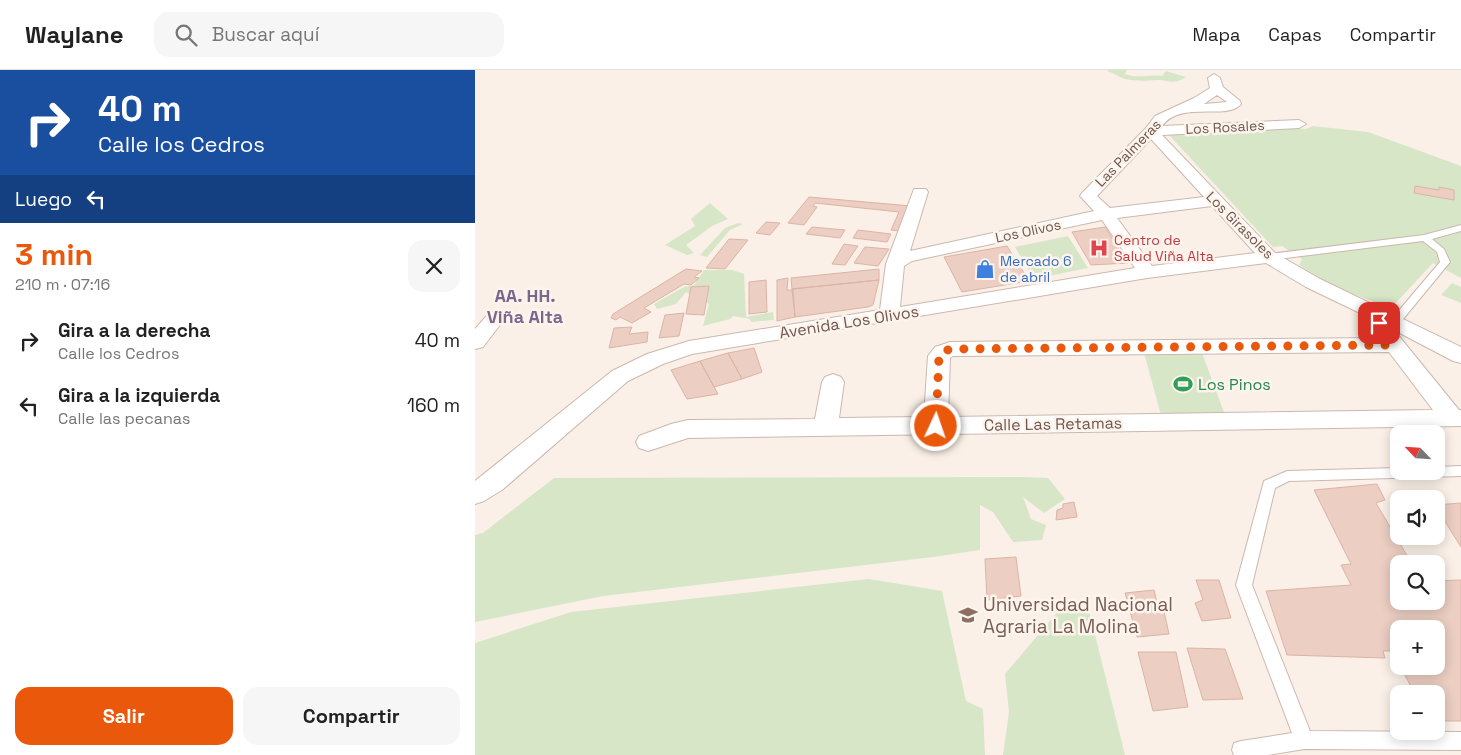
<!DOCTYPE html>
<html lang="es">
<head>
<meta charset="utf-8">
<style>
  :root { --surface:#fff; --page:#f6f6f6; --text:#222; --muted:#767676; --line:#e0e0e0; --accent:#ea580c }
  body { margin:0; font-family:"Space Grotesk",sans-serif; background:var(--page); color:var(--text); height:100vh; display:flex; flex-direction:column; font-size:19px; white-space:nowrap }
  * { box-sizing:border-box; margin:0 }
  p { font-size:16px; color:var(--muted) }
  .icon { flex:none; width:28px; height:28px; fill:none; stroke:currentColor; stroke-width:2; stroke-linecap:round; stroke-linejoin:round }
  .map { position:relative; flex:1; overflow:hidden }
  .panel { display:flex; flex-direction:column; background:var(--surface); width:475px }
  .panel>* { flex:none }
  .guide { background:#1a4fa0; color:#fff; overflow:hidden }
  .needle { width:32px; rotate:295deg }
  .fabs { position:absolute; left:915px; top:355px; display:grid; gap:10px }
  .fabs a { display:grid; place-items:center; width:55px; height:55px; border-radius:10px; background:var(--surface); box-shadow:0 2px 12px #0003; font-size:25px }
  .pin { position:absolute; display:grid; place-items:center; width:42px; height:42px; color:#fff; margin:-21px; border-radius:10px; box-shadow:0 2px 8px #0006 }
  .me { position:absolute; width:55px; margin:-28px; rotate:3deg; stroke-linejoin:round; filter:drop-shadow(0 0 4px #0008) }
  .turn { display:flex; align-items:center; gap:18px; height:105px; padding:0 15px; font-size:22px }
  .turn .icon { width:65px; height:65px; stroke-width:2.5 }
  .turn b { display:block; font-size:35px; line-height:42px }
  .then { display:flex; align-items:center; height:48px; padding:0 15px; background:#0003; gap:10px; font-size:19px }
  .round { display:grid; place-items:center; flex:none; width:52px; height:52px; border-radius:15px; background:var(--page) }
  .headline { display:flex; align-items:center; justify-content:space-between; height:85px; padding:0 15px }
  h1 { font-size:30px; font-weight:800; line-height:38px; color:var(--accent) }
  .button { display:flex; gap:10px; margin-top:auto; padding:10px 15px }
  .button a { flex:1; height:58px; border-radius:15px; background:var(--accent); color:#fff; font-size:20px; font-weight:800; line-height:58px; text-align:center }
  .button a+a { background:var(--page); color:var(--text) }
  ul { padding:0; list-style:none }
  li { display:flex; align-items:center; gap:15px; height:65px; padding:0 15px }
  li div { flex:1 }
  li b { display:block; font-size:19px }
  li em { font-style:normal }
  header { display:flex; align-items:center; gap:30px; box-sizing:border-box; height:70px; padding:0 25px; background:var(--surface); border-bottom:1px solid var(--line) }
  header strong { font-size:24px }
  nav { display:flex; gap:28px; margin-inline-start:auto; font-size:18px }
  .search { width:350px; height:45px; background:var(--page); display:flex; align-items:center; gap:12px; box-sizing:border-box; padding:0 18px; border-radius:15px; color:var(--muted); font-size:19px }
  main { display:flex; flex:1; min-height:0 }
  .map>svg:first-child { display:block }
  .green { fill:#d7e6c7 }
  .building { fill:#eccec2; stroke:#dcb4a5 }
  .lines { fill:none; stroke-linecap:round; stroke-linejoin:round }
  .service-casing { stroke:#cab8af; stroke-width:2 }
  .minor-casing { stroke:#cab8af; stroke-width:2 }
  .service { fill:#fff; fill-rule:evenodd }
  .minor { fill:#fff; fill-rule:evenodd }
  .route { stroke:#ea580c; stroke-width:9; stroke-dasharray:0 16.2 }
  .labels { text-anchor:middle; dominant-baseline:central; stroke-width:5; stroke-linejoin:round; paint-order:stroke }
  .far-street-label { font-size:14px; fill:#70574f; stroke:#fdf5ed }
  .far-health-label { font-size:14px; fill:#be3a42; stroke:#fdf5ed; text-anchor:start }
  .far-shop-label { font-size:14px; fill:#366cbe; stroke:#fdf5ed; text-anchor:start }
  .street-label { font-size:16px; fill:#70574f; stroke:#fdf5ed }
  .leisure-label { font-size:16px; fill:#27864d; stroke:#fdf5ed; text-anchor:start }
  .neighbourhood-label { font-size:18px; font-weight:bold; fill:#7b668c; stroke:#fdf5ed }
  .near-education-label { font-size:19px; fill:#785e54; stroke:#fdf5ed; text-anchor:start }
</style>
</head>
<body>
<header>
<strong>Waylane</strong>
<div class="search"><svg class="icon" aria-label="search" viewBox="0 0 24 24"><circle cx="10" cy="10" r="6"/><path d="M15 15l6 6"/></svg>Buscar aquí</div>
<nav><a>Mapa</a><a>Capas</a><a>Compartir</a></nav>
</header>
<main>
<section class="panel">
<div class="guide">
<div class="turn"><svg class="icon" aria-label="right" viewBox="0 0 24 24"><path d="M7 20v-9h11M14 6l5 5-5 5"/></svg><div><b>40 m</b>Calle los Cedros</div></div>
<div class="then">Luego<svg class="icon" aria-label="left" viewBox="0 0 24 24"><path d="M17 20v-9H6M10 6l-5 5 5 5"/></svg></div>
</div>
<div class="headline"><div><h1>3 min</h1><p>210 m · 07:16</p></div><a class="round"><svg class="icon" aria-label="close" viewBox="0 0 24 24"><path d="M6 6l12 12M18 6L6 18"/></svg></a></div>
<ul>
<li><svg class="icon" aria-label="right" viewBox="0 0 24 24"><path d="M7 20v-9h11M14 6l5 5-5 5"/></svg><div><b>Gira a la derecha</b><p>Calle los Cedros</p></div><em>40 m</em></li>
<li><svg class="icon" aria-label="left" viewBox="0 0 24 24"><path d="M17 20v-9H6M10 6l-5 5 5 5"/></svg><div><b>Gira a la izquierda</b><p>Calle las pecanas</p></div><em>160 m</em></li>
</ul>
<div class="button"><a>Salir</a><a>Compartir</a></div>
</section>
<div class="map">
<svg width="986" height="685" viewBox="0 0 986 685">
  <rect width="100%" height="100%" fill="#faf0e7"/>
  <path class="green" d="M 634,0 L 652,0 L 650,4 C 662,9 674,4 687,6 L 691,1 L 711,7 C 698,16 693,9 681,10 C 671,11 661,11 650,9 C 644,7 639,3 632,1 Z
    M 838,56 L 893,62 L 986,96 L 986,208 L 958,193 L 916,238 L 854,215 L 824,195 L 827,189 L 807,176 L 798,177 L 693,64 L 819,58 L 831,59 Z
    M 235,133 L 253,149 L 237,156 L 211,175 L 219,183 L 212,185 L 190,175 L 220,156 L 216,149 Z
    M 263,153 L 268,154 L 255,160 L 232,187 L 225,185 L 250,158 Z
    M 593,166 L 613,198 L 559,209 L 540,177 Z
    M 229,200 L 257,200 L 269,204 L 271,247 L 298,242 L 299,250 L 276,252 L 275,249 L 258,246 L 255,249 L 228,256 L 234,234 L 211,222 L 201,234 L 182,239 L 179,234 L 209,217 L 219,215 Z
    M 977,213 L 986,217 L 986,233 L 966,225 Z
    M 669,283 L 727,283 L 750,345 L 686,345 Z
    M 547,407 L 573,408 L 590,429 L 569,443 L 548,427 L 556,449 L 571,455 L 567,470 L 538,472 L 518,442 L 505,435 L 505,480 L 458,487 L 128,526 L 0,552 L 0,465 L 8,463 L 79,408 Z
    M 394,509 L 467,521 L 491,631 L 508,639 L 510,685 L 0,685 L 0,573 L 96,542 Z
    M 586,538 L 614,541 L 650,685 L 528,685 L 534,642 L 530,604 Z"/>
  <path class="building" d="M 940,116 L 964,120 L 964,117 L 979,120 L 979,130 L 939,123 Z
    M 334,127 L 436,136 L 424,161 L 416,160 L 424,142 L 340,133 L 338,136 L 342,137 L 329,155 L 313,153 Z
    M 291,152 L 305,153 L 295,165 L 281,163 Z
    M 337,157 L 370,160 L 365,168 L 331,164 Z
    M 630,157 L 653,193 L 616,195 L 597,162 Z
    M 383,160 L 416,164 L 412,172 L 378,168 Z
    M 254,169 L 273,170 L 250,199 L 231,198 Z
    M 369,174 L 383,176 L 370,195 L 357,194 Z
    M 532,176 L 554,211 L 487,222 L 469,187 Z
    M 390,177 L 414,179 L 403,196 L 379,193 Z
    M 211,199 L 227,201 L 219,207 L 224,208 L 216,215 L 209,214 L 169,238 L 176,242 L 157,253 L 145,247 L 141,250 L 136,248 L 138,244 Z
    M 404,199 L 404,210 L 317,219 L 316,208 Z
    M 313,208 L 312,220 L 318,220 L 320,247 L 302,251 L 302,210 Z
    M 291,210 L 292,242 L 274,244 L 274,212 Z
    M 404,210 L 398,235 L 393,237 L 320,247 L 317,219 Z
    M 234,216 L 229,245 L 211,244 L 216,217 Z
    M 209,243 L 204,266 L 184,268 L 190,245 Z
    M 157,257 L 154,264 L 173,262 L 172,272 L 134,278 L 139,258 Z
    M 279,278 L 287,302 L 267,309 L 253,283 Z
    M 253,283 L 267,309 L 239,317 L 225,291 Z
    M 225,291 L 243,324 L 212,329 L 196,300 Z
    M 902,414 L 910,430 L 901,433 L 937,494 L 924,494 L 924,531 L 961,531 L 961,511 L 986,510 L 986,651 L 961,651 L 961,624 L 940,624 L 925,596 L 961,596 L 961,559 L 924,559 L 924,593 L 917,581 L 908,581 L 910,588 L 812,585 L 791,521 L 876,515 L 866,495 L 876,494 L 839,420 Z
    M 599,432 L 602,447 L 581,450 L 582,440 L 588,438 L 588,434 Z
    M 986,433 L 986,477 L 961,437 L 961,435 Z
    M 541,487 L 546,526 L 512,530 L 510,489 Z
    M 721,510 L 744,510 L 756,548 L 727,551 L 720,533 L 728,530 Z
    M 679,520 L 683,537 L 688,537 L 694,564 L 662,567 L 650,523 Z
    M 712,578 L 750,579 L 768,629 L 728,630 Z
    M 663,582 L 701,582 L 713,637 L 678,641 Z"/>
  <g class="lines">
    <g class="service-casing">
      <path id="service" d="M 986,155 L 986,161 L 957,169 L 969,179 L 975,192 L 924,254 L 920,255 L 915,252 L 916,250 L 965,192 L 962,182 L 948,171 L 794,190 L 789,187 L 794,184 L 949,165 Z
        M 986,396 L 986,406 L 814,411 L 800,418 L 777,515 L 835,661 L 986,662 L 986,680 L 829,679 L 793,685 L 759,685 L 757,680 L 759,673 L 766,671 L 817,663 L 761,515 L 789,411 L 812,401 L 924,398 L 924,401 L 961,401 L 961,397 Z"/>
    </g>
    <g class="minor-casing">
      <path id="minor" d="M 739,4 L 745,8 L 748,17 L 765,31 L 766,34 C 752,51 706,30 687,56 L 824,50 L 831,54 L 824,58 L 687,65 L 800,183 L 845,209 L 986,277 L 986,293 L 978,291 L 919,260 L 984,340 L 986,340 L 986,356 L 213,368 L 173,381 L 164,378 L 161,372 L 164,366 L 196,354 L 213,350 L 340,349 L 347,312 L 350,307 L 358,304 L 366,307 L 369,312 L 364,348 L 449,347 L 453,286 L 460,277 L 475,272 L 904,268 L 900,262 L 903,257 L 912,256 L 831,217 L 791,193 L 672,208 L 217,284 L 188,294 L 153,311 L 27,420 L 9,431 L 0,434 L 0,411 L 137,301 L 172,284 L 214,271 L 405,240 L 411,194 L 439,119 L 451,119 L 453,122 L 435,181 L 619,141 L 605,126 L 607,123 L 671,58 L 680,46 L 719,28 L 735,18 L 733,8 ZM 742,25 L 752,32 L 729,34 ZM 676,69 L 729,127 L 635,138 L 622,126 ZM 737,136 L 780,183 L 677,196 L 642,148 ZM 627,150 L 660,198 L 425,237 L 429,196 L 437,191 ZM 914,282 L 958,340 L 473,347 L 475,288 L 478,286 Z
        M 21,241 L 28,243 L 31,247 L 8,277 L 0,279 L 0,259 L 14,243 Z"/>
    </g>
    <use href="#service" class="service"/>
    <use href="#minor" class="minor"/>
  </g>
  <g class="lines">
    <path class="route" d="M 461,356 L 464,286 L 468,282 L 475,279 L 919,275 L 904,253"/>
  </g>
  <defs>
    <g id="hospital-bare" transform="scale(1.5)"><path d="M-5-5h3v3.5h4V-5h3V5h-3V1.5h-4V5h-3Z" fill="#e0444e" stroke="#fdf5ed" stroke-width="2.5" paint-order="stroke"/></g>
    <g id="shop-bare" transform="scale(1.5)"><path d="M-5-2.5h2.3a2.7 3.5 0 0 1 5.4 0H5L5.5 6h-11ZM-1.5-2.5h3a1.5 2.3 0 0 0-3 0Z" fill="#3f7fe0" stroke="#fdf5ed" stroke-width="2.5" paint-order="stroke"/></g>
    <g id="stadium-bare" transform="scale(1.5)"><path d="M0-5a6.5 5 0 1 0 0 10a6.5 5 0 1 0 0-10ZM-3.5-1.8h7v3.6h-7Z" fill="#2e9e5b" stroke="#fdf5ed" stroke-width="2.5" paint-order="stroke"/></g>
    <g id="university-bare" transform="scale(1.5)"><path d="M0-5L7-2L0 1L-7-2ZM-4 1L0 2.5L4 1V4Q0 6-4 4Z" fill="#8d6e63" stroke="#fdf5ed" stroke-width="2.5" paint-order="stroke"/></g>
  </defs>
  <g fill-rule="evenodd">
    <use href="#hospital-bare" x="624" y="178"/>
    <use href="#shop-bare" x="510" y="199"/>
    <use href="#stadium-bare" x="708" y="314"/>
    <use href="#university-bare" x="493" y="545"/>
  </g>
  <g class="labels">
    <g class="far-street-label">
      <text transform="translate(750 57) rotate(-3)">Los Rosales</text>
      <text transform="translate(653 83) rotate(-46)">Las Palmeras</text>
      <text transform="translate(765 155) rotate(45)">Los Girasoles</text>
      <text transform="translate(553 161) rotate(-12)">Los Olivos</text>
    </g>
    <g class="far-health-label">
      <text x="639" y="170">Centro de<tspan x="639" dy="16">Salud Viña Alta</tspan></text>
    </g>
    <g class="far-shop-label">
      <text x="525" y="191">Mercado 6<tspan x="525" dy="16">de abril</tspan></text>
    </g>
    <g class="street-label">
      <text transform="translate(374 252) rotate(-9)">Avenida Los Olivos</text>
      <text transform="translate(578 354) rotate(-1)">Calle Las Retamas</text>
    </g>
    <g class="leisure-label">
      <text x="723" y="314">Los Pinos</text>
    </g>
    <g class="neighbourhood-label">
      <text x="50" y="225">AA. HH.<tspan x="50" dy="21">Viña Alta</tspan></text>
    </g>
    <g class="near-education-label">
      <text x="508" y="534">Universidad Nacional<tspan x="508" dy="22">Agraria La Molina</tspan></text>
    </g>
  </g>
</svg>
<div class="fabs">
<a><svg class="needle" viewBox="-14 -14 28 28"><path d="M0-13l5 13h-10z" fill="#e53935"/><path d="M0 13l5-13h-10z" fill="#767676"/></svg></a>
<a><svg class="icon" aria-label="sound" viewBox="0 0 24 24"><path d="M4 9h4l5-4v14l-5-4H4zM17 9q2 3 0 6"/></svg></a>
<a><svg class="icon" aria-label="search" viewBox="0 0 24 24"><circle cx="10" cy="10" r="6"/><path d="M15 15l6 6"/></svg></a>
<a>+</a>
<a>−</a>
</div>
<div class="pin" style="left:904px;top:253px;background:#d93025"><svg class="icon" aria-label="arrive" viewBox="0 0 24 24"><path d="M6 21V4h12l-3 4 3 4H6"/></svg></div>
<svg class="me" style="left:461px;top:356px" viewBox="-20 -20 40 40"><circle r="17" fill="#ea580c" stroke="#fff" stroke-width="3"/><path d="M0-11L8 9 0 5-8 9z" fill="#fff"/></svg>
</div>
</main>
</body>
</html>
